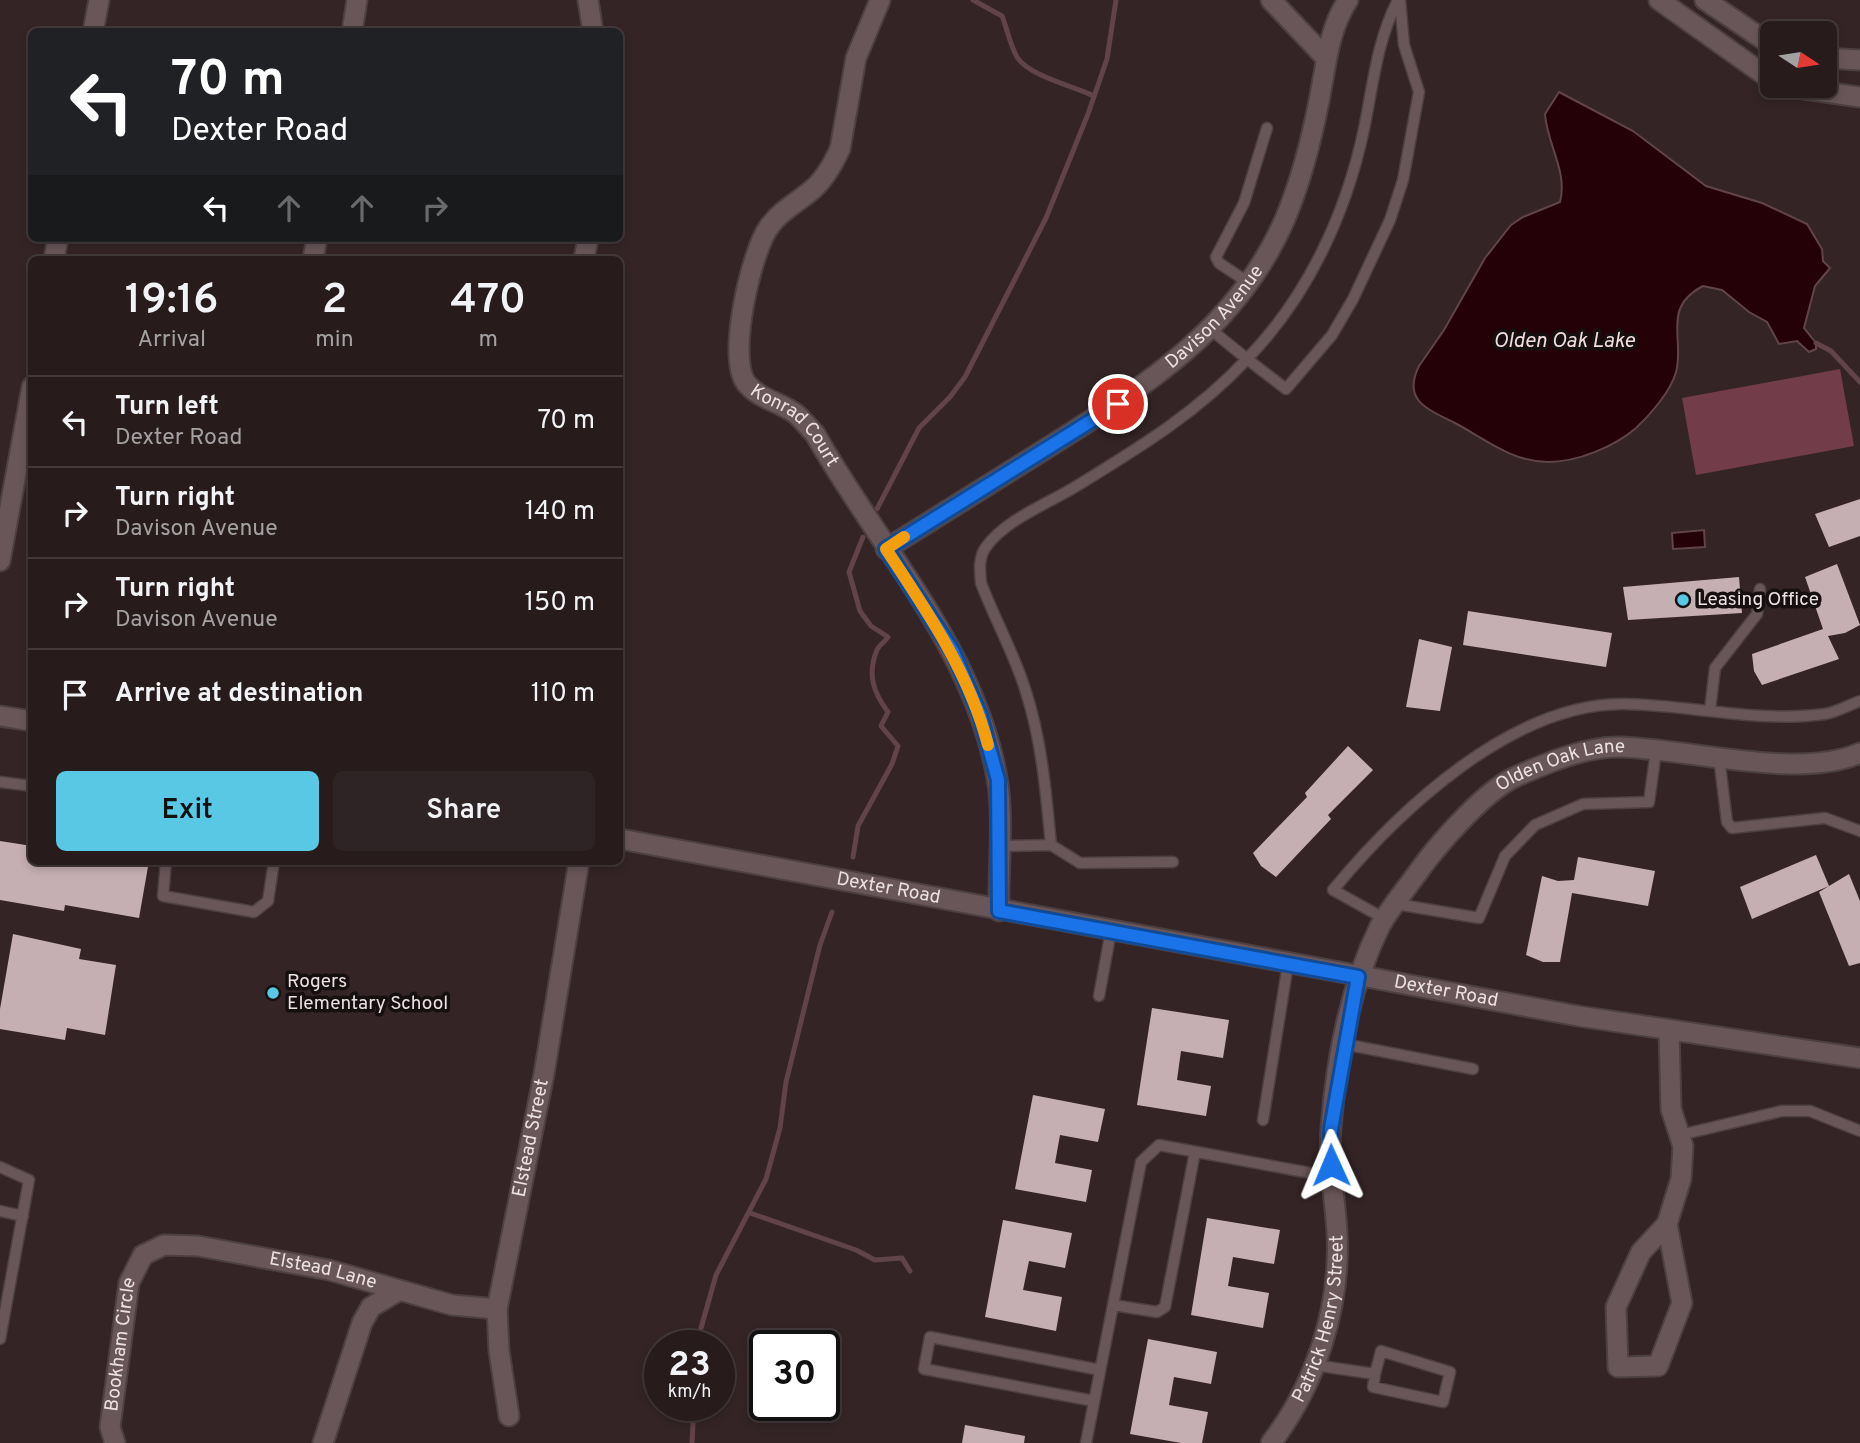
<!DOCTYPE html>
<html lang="en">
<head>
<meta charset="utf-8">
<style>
  :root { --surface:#271b1c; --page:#2f2425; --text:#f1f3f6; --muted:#a4a1a3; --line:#43393b; --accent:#59c8e5 }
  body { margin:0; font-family:Overpass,sans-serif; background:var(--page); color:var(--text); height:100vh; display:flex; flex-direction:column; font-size:26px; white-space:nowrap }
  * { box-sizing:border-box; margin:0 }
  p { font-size:23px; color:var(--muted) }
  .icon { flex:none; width:38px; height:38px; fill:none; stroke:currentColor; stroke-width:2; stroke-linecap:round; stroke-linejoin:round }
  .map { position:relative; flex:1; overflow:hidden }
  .sheet { position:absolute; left:28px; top:256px; width:595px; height:609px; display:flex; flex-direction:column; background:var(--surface); border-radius:10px; box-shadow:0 4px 10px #0003,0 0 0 2px var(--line) }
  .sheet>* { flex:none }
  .hud { position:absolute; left:28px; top:28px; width:595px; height:214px; border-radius:10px; box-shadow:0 4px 10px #0003,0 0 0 2px var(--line); background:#202124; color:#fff; overflow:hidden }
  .needle { width:46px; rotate:102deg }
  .fabs { position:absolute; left:1760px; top:21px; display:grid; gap:14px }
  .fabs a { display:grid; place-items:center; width:77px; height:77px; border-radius:10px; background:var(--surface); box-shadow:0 4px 10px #0003,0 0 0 2px var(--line); font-size:35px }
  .speed { position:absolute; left:644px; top:1330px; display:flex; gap:14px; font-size:35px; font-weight:700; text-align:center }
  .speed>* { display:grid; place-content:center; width:91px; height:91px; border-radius:50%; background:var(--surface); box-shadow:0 4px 10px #0003,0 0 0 2px var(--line); line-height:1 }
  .speed small { font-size:18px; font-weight:400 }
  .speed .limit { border:4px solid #111; border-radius:10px; background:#fff; color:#111 }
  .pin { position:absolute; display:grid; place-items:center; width:60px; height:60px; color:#fff; margin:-30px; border:4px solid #fff; border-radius:50%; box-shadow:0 2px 7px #0007 }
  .me { position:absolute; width:77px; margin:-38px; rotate:359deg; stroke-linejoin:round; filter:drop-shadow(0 0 5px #0008) }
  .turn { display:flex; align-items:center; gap:24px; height:147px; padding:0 28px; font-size:32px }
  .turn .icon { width:91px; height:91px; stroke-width:2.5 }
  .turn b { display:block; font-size:49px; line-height:60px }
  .lanes { display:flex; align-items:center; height:66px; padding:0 28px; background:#0003; justify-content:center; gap:35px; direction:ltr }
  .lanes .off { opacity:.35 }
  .eta { display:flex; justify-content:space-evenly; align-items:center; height:119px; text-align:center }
  .eta b { font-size:42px; font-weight:600; line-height:49px }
  .button { display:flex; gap:14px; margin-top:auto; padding:14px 28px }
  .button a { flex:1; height:80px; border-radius:10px; background:var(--accent); color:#111; font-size:28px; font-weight:600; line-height:80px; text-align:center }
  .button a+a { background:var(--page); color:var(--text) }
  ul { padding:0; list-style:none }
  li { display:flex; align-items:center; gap:21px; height:91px; padding:0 28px; border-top:2px solid var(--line) }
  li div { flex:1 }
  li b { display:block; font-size:26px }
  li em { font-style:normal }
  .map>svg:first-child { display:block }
  .green { fill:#723d48 }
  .water { fill:#240007; stroke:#604449; stroke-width:2 }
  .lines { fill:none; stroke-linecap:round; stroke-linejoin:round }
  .stream { stroke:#604449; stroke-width:5 }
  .building { fill:#c5afb2 }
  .lane-casing { stroke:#4d4042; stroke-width:13 }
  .street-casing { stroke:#4d4042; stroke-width:23 }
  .lane { stroke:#695659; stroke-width:10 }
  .street { stroke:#695659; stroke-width:19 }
  .route-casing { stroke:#114b97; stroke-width:18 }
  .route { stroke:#1a73e8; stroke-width:12 }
  .slow { stroke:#f59e0b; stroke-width:12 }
  .poi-dot { fill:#59c8e5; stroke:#160f10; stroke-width:2.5 }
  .labels { text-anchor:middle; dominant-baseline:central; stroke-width:7; stroke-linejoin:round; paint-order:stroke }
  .street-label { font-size:19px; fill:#ece1e2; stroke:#160f10 }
  .poi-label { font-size:19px; fill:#ece1e2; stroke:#160f10; text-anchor:start }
  .water-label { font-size:21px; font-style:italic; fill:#f2dbdf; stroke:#160f10 }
</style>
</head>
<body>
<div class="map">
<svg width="1860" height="1443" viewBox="0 0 1860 1443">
  <rect width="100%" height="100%" fill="#342426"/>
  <path class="green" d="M 1840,369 L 1854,446 L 1696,475 L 1682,398 Z"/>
  <path class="water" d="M 1559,92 L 1633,131 L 1706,186 L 1762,203 L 1807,224 L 1822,249 L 1823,261 L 1830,268 L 1815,286 L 1804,328 L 1816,343 L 1816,349 L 1809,352 L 1797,341 L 1779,344 L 1767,322 L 1749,312 L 1722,290 L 1703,286 C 1661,308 1685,339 1676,372 C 1671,391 1650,415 1636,428 C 1614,447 1577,462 1548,462 C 1512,462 1485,439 1455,423 C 1444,417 1427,411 1419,401 C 1410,390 1414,376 1419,366 L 1444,330 L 1485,258 L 1511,225 L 1523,217 L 1560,202 C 1568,172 1547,144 1545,114 Z
    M 1704,530 L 1705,547 L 1673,549 L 1672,533 Z"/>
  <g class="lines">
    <path class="stream" d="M 973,0 L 1002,16 C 1007,28 1010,45 1017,57 C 1029,76 1073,86 1094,96
      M 1816,343 L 1831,351 L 1860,382
      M 877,509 L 919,428 L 950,397 L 965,377 L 1046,218 L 1088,114 L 1107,59 L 1116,0
      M 853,857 L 858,826 L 892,764 L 898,746 L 881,726 L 888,712 C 873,692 867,674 877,650 C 879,645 885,642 888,637 L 871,626 L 860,611 L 849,572 L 863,537
      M 750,1213 L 856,1250 L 875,1260 L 902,1258 L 910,1271
      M 696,1346 L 716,1275 L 766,1179 L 780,1128 L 786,1082 L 820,945 L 832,912
      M 692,1443 L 694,1405"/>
  </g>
  <path class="building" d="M 1860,499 L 1860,536 L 1829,547 L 1815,514 Z
    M 1837,564 L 1860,625 L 1845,633 L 1828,636 L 1839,659 L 1762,685 L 1754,671 L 1752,654 L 1823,629 L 1805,577 Z
    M 1739,577 L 1742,613 L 1628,620 L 1623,587 Z
    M 1468,611 L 1612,633 L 1606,667 L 1463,645 Z
    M 1419,639 L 1452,647 L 1440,711 L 1406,707 Z
    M 1348,746 L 1373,770 L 1328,815 L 1331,819 L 1276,877 L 1261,866 L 1253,853 L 1307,797 L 1305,793 Z
    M 0,841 L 32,846 L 32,861 L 149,861 L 139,918 L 65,905 L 64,911 L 0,900 Z
    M 1816,855 L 1829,886 L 1752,919 L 1740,887 Z
    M 1578,857 L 1655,871 L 1648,906 L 1572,893 L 1560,962 L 1543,962 L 1526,955 L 1542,876 L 1558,881 L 1574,880 Z
    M 1849,874 L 1860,901 L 1860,963 L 1849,966 L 1819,892 Z
    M 13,934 L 81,949 L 79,959 L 116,965 L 105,1035 L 67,1028 L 65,1040 L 0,1029 L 0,1009 Z
    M 1152,1008 L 1229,1020 L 1223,1058 L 1181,1051 L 1177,1080 L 1211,1086 L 1206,1116 L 1137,1105 Z
    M 1033,1095 L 1105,1109 L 1098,1142 L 1060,1135 L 1055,1163 L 1092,1170 L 1086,1202 L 1015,1189 Z
    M 1207,1218 L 1280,1230 L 1274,1264 L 1233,1257 L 1228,1286 L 1269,1293 L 1263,1328 L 1191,1315 Z
    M 1003,1220 L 1072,1233 L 1065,1268 L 1029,1261 L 1023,1290 L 1062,1297 L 1056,1331 L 985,1317 Z
    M 1148,1339 L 1217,1352 L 1211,1384 L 1174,1377 L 1169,1405 L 1208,1412 L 1202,1443 L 1181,1443 L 1130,1434 Z
    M 965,1425 L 1025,1436 L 1024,1443 L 962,1443 Z"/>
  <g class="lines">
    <g class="lane-casing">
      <path id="lane" d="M 1398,0 C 1377,40 1373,85 1364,129 C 1346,214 1308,296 1247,359 L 1286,389 L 1332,335 L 1353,299 L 1390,220 L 1403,180 L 1419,92 L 1404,45 L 1400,0
        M 1249,283 L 1219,263 L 1216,257 L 1244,203 L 1267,128
        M 1710,710 L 1715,668 L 1757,614 L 1760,589
        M 1719,757 L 1727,822 L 1732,828 L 1825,818 L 1860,831
        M 0,782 L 32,786
        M 1051,845 L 1080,863 L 1173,862
        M 999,846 L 1051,845 C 1046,793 1042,742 1026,692 C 1015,655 995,620 981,583 C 980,571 978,558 986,547 C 1005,520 1047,504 1075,487 C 1137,449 1197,413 1247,359 L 1210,329
        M 166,861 L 163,896 L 254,912 L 268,901 L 274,861
        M 1396,904 L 1479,918 L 1505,856 L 1535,825 L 1583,804 L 1649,802 L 1656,751
        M 1385,919 L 1333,890 C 1399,810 1512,703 1624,704 C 1690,705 1759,723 1825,714 C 1837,712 1849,705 1860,701
        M 1099,996 L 1111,931
        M 1344,1044 L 1473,1069
        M 1263,1120 L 1288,964
        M 1680,1135 L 1782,1111 L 1810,1111 L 1860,1131
        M 0,1167 L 29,1180 L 0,1339
        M 0,1211 L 23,1216
        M 1113,1305 L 1157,1312 L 1165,1307 L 1195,1152
        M 1314,1365 L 1375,1374 L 1381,1351 L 1450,1372 L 1443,1402 L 1373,1387 L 1375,1374
        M 1094,1401 L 924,1369 L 930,1337 L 1100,1370
        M 1086,1443 L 1141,1162 L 1159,1145 L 1332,1177"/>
    </g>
    <g class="street-casing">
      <g id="street">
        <path d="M 588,0 L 593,32"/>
        <path id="s1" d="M 880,0 L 856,58 L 840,149 C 833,164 825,179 813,189 C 797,203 781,210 769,227 C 751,252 727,357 746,383 C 759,399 780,402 796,414 C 803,420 809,428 815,434 C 878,546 974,648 997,778 C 1004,814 998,873 999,911"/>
        <path d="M 1271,0 L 1325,57"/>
        <path d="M 1659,0 L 1773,81"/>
        <path d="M 1705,0 L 1773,46"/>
        <path d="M 93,32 L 99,0"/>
        <path d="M 352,32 L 357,0"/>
        <path d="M 1825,58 L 1860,60"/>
        <path d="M 1783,86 L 1860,97"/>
        <path d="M 54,259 L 58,238"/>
        <path d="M 313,259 L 317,238"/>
        <path d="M 584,259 L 588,238"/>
        <path id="s2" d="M 886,549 C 939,516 991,483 1044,450 C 1142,388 1237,330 1285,219 C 1301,181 1311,142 1319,101 C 1326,67 1328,30 1348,0"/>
        <path d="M 0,561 L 32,387"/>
        <path d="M 0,716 L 32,721"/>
        <path id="s3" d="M 620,839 L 1578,1016 L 1860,1058"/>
        <path d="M 1667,1224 L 1682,1303 L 1658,1366 L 1618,1367 L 1616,1307 L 1641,1252 L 1667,1224 L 1681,1179 L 1683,1146 L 1671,1109 L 1669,1030"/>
        <path id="s4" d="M 509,1416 L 499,1351 L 497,1309 L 544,1074 L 579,861"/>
        <path id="s5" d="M 115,1443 L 110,1427 L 129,1283 L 143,1255 L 164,1245 L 198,1246 L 329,1270 L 452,1305 L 497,1309"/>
        <path d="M 323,1443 L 362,1323 L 371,1307 L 398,1291"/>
        <path id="s6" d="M 1271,1443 C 1316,1384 1341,1307 1337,1232 C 1335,1198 1328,1163 1331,1128 C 1336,1061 1350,987 1380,926 C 1391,906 1408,887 1421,868 C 1441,841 1485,791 1515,777 C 1547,763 1586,746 1621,747 C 1689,749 1798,780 1860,753"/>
      </g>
    </g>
    <use href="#lane" class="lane"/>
    <use href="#street" class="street"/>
  </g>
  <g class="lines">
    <g class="route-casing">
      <path id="route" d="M 1118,404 L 886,549 L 953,652 L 980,715 L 998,780 L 999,911 L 1358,977 L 1331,1129 L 1331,1165"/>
    </g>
    <use href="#route" class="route"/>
    <path class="slow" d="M 904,537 L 886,549 C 927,611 969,672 988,745"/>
  </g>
  <g class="poi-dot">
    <circle cx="1683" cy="600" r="7"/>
    <circle cx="273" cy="993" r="7"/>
  </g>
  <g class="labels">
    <g class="street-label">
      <text stroke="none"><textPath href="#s2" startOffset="404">Davison Avenue</textPath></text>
      <text stroke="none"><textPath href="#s1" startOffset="490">Konrad Court</textPath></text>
      <text stroke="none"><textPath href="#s6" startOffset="789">Olden Oak Lane</textPath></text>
      <text stroke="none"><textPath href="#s3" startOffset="273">Dexter Road</textPath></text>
      <text stroke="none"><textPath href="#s3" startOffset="840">Dexter Road</textPath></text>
      <text stroke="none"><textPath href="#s4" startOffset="282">Elstead Street</textPath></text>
      <text stroke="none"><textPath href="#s5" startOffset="378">Elstead Lane</textPath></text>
      <text stroke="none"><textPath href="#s6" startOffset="136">Patrick Henry Street</textPath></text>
      <text stroke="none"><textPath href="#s5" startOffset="100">Bookham Circle</textPath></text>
    </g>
    <g class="poi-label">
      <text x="1697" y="600">Leasing Office</text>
      <text x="287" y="982">Rogers<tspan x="287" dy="22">Elementary School</tspan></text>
    </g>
    <g class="water-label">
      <text x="1564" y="341">Olden Oak Lake</text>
    </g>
  </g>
</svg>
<div class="fabs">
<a><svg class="needle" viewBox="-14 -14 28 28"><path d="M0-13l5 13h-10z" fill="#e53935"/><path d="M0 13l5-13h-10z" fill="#a4a1a3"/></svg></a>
</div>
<div class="speed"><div>23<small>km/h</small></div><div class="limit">30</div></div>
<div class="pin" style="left:1118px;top:404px;background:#d93025"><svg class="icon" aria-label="arrive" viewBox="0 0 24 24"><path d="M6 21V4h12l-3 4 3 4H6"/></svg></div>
<svg class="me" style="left:1331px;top:1165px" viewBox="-20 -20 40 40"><path d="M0-17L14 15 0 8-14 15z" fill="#1a73e8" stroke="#fff" stroke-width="4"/></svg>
<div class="hud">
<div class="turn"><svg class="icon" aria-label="left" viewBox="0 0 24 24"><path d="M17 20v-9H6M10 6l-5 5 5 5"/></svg><div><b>70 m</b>Dexter Road</div></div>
<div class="lanes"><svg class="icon" aria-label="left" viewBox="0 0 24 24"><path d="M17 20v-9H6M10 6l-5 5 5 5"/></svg><svg class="icon off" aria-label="ahead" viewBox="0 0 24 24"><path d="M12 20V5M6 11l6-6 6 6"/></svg><svg class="icon off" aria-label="ahead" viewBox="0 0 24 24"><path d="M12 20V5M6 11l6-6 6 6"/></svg><svg class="icon off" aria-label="right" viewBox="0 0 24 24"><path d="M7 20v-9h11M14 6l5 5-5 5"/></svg></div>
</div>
<section class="sheet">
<div class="eta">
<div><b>19:16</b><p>Arrival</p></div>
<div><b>2</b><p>min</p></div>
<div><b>470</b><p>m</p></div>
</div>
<ul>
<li><svg class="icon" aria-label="left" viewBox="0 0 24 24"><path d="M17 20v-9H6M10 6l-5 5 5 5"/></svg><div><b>Turn left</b><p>Dexter Road</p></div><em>70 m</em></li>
<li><svg class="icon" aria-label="right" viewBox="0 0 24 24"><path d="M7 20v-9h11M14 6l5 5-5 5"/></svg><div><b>Turn right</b><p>Davison Avenue</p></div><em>140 m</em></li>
<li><svg class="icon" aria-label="right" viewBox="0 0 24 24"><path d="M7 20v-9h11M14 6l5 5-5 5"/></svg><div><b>Turn right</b><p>Davison Avenue</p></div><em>150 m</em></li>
<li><svg class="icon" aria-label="arrive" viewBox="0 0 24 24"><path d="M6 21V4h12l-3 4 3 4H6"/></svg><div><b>Arrive at destination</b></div><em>110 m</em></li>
</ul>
<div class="button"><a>Exit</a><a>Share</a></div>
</section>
</div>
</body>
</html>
